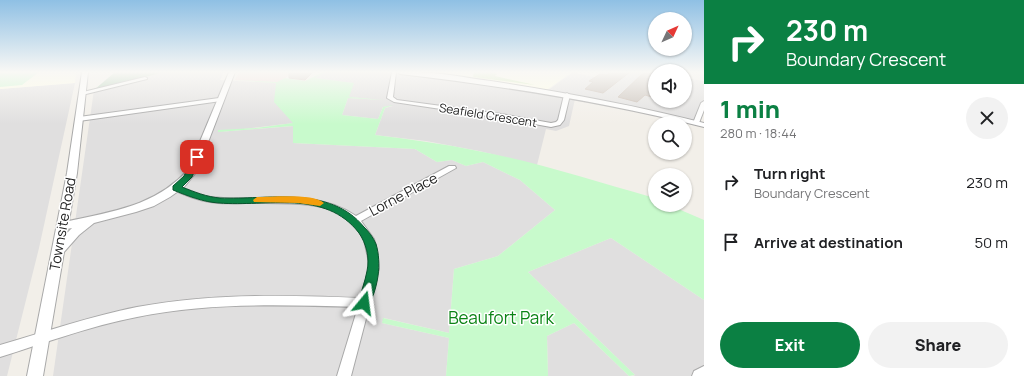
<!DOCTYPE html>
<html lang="en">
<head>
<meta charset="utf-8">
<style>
  :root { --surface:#fff; --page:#f2f2f2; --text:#202124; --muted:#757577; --accent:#0b8043 }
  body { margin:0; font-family:Manrope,sans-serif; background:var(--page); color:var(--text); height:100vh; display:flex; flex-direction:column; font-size:15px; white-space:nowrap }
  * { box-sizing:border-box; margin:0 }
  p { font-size:13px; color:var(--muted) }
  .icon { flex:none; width:22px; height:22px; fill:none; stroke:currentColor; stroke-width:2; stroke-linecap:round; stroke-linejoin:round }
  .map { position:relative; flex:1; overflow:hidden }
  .side { display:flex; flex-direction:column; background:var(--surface); width:320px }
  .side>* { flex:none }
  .guide { background:#0b8043; color:#fff; overflow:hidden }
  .needle { width:26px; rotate:46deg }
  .buttons { position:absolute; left:648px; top:12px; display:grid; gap:8px }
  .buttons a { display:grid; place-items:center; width:44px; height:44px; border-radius:50%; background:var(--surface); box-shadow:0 1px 3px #0004; font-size:20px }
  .pin { position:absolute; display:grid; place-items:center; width:34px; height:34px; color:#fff; margin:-17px; border-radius:8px; box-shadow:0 2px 6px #0006 }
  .me { position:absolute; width:44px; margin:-22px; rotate:16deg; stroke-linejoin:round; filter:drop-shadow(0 0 3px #0008) }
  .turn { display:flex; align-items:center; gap:14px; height:84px; padding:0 16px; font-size:18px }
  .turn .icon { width:52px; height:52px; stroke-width:2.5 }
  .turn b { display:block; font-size:28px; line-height:34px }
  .round { display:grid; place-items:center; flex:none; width:42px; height:42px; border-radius:21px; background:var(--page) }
  .headline { display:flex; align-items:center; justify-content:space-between; height:68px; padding:0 16px }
  h1 { font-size:24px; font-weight:800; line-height:30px; color:var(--accent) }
  .button { display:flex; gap:8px; margin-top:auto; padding:8px 16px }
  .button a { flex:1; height:46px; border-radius:24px; background:var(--accent); color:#fff; font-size:16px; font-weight:800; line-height:46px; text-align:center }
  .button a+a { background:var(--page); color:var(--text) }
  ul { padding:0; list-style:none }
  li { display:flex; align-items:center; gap:12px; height:60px; padding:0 16px }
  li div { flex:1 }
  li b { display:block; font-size:15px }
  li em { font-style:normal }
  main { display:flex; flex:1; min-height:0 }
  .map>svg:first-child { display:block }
  .residential { fill:#e0dfdf }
  .commercial { fill:#f2dad9 }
  .education { fill:#ffffe5 }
  .grass { fill:#cdebb0 }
  .cemetery { fill:#aacbaf }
  .park { fill:#c8facc }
  .building { fill:#c7bfb8; stroke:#c4b6ab }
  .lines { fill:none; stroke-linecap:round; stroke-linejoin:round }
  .minor-casing { stroke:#a9a9a9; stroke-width:2 }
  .tertiary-casing { stroke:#a9a9a9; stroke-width:2 }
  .minor { fill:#fff; fill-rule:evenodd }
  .tertiary { fill:#fff; fill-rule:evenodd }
  .route { fill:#0b8043; stroke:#07532c }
  .slow { fill:#f59e0b }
  .labels { text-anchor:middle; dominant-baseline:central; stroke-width:3; stroke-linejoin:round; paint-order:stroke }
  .far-street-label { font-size:12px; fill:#222; stroke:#fff }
  .street-label { font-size:14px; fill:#222; stroke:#fff }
  .near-park-label { font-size:17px; fill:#0c8416; stroke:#fff }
</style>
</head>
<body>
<main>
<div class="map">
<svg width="704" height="376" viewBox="0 0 704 376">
  <rect width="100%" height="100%" fill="#f2efe9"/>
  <path class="residential" d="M 165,72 L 224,72 L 220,80 L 276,83 L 294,123 L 218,132 L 294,126 L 293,143 L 415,149 L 437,162 L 452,160 L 466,166 L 483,162 L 520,180 L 555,210 L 498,256 L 454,269 L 449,333 L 384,318 L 382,323 L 449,338 L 446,376 L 53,376 L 94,90 Z
    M 325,72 L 379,72 L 416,75 L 496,85 L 575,99 L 569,126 L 556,131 L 546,129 L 537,165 L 479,151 L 426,141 L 375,135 L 385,108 L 393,106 L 383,107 L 378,119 L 342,115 L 348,98 L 383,100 L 348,97 L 353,83 L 314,78 Z
    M 573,72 L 594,77 L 600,74 L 598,72 L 655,72 L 655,101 L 685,101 L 685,78 L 704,81 L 704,99 L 694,122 L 547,91 Z
    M 75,83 L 39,248 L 7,376 L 0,376 L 0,89 Z
    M 611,238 L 704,300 L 704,376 L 633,376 L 635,375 L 528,272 Z
    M 574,323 L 629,376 L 548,376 L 547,336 Z"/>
  <path class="commercial" d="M 239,72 L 292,72 L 282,81 L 277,82 L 235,80 Z"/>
  <path class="education" d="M 0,72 L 76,72 L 75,83 L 0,89 Z
    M 400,72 L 572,72 L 545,91 L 467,79 Z"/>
  <path class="grass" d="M 474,72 L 497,72 L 495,73 L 497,74 L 495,76 L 535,85 L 473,77 Z"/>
  <path class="cemetery" d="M 115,72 L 165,72 L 94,90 Z"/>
  <path class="park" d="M 39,72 L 22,85 L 0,87 L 0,73 Z
    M 323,72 L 325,72 L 315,78 L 354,83 L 349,97 L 384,100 L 348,98 L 342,115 L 378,119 L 383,107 L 393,105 L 385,108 L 375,135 C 410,139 444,144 478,151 C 536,162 594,181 651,197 L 655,199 L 655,205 L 669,205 L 704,220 L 704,300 L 611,238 L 528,272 L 635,375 L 629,376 L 574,323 L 547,336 L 548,376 L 446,376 L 449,338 L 382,323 L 383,318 L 449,333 L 454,269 L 498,256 L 555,210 L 520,180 L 483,162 L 466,166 L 452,160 L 437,162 L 415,149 L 293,143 L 293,126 L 218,132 L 218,130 L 256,128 L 293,123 L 274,102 L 276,83 L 235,80 L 277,82 L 285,78 L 305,81 Z"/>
  <path class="building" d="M 289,72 L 313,72 L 305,80 L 289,78 Z
    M 611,72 L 630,72 L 603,93 L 585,89 L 593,82 L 589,81 L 600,74 L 607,75 Z
    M 647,73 L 655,74 L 655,98 L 645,95 L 637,102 L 618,97 L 642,74 Z"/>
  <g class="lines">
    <g class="minor-casing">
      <path id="minor" d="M 392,72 L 396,72 L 393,97 L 397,100 L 501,114 L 551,123 L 556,122 L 558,120 L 564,95 L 567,93 L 570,95 L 564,120 L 560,125 L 551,127 L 501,118 L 394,102 L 387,98 Z
        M 145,77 L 147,78 L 147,79 L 82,95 L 79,93 Z
        M 219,98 L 222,100 L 221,101 L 79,121 L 76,119 L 79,117 Z
        M 704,101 L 704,110 L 699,123 L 698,124 L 694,124 L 693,123 L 701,103 Z
        M 449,166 L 455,166 L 456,168 L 361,221 L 374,239 L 377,250 L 379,269 L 351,376 L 337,376 L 358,307 C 284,305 209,302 137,317 C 90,326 45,343 0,357 L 0,345 C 45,332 91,316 137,307 C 211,293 286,295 360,298 L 369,269 L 368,258 L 364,240 L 354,224 L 351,223 C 335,195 247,205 218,203 C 208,202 198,200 188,196 C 183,194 176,192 172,188 L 173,186 C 180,185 201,196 211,197 C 260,203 312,186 356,216 Z
        M 704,366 L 704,376 L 692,376 L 694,371 Z"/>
    </g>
    <g class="tertiary-casing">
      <path id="tertiary" d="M 82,72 L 88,72 L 77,173 L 69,221 C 114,211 155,206 188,170 L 229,72 L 235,72 L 197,171 L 184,187 L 170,197 L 154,206 L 136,212 L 94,223 L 79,235 L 64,252 L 43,376 L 27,376 L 67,173 ZM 72,228 L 67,233 L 67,229 Z
        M 397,72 C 428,70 461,77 491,81 C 563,92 634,105 704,123 L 704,127 C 604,102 503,86 400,74 Z"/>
    </g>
    <use href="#minor" class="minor"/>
    <use href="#tertiary" class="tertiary"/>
  </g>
  <linearGradient id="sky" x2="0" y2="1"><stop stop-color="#8fc0e4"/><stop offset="0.58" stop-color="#f9f8f5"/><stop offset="1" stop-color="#f9f8f5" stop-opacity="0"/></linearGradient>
  <rect width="704" height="124" fill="url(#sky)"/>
  <path class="route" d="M 197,154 L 201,157 L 192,177 L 182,187 C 194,192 207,197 220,198 C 267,200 330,185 364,227 C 369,232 373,237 376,244 C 382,264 378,288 368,307 L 364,308 L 360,307 L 358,303 C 361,292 365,282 367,271 C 370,258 366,243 359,233 C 325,189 267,207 219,203 C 203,202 188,196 173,190 L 173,186 L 184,176 L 193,157 Z"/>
  <path class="slow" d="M 257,197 C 271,197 315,193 324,203 L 320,206 L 298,203 L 254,202 L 253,200 Z"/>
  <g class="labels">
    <g class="far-street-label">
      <text transform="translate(488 115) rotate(9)">Seafield Crescent</text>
    </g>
    <g class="street-label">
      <text transform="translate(403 194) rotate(-28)">Lorne Place</text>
      <text transform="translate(62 224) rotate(-80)">Townsite Road</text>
    </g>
    <g class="near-park-label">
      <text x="501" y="317">Beaufort Park</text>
    </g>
  </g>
</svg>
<div class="buttons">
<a><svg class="needle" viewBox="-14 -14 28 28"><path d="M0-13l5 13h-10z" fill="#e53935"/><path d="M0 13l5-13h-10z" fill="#757577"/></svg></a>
<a><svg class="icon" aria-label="sound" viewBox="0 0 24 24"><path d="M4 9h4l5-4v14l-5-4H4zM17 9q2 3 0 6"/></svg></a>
<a><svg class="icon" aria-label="search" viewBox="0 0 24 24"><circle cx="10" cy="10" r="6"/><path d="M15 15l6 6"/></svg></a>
<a><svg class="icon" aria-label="layers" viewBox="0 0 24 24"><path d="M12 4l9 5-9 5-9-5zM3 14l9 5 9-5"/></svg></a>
</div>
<div class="pin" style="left:197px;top:157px;background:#d93025"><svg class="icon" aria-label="arrive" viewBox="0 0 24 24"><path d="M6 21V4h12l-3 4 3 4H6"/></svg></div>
<svg class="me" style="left:364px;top:303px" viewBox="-20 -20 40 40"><path d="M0-17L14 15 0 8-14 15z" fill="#0b8043" stroke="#fff" stroke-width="4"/></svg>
</div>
<section class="side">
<div class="guide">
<div class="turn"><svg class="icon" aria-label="right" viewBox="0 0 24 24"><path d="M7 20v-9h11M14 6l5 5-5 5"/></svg><div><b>230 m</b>Boundary Crescent</div></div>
</div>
<div class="headline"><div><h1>1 min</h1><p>280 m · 18:44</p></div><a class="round"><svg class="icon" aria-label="close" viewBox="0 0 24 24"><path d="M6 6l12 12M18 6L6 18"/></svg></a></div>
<ul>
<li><svg class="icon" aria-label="right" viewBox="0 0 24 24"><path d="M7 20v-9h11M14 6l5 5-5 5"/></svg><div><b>Turn right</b><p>Boundary Crescent</p></div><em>230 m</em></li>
<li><svg class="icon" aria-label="arrive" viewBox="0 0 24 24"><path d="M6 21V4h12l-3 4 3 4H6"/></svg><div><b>Arrive at destination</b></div><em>50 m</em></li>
</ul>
<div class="button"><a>Exit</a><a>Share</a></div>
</section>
</main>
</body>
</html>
